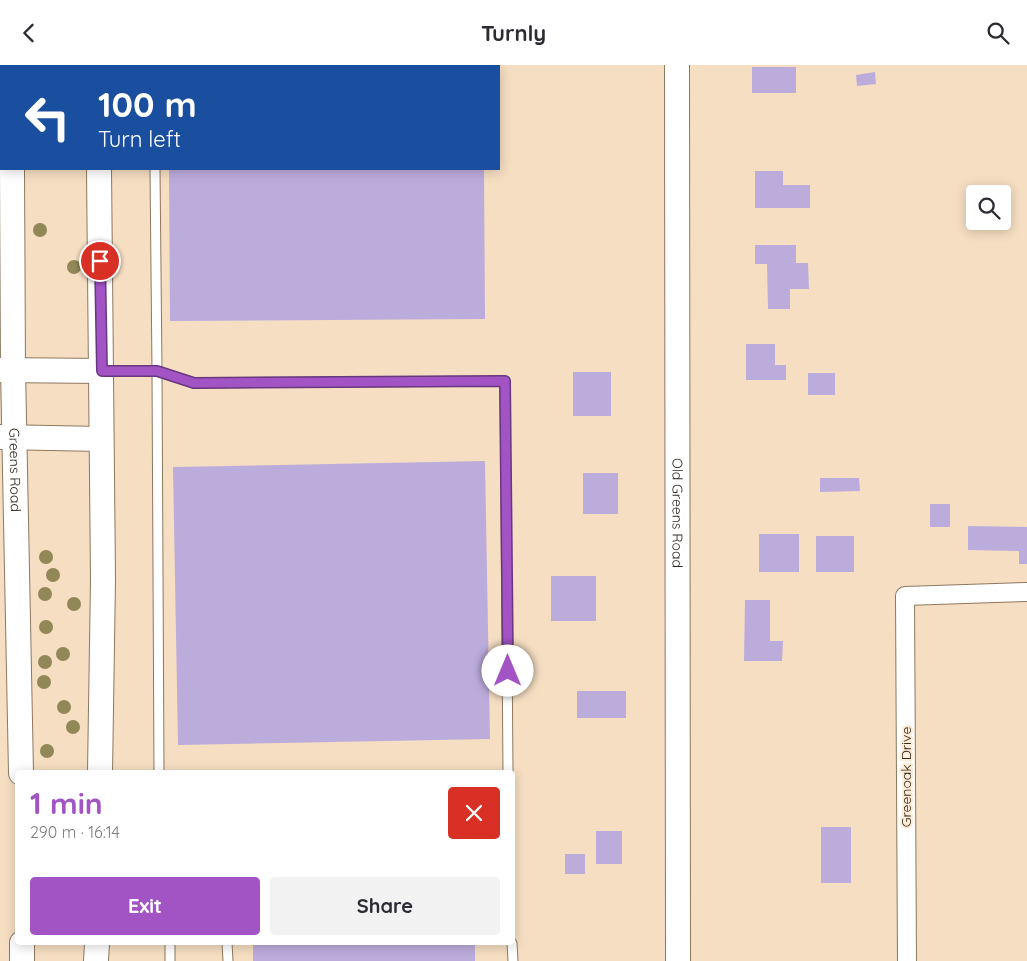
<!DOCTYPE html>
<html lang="en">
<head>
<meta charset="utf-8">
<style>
  :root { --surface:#fff; --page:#f2f2f3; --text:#2b2b33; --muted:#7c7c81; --accent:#a254c5 }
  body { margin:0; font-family:Quicksand,sans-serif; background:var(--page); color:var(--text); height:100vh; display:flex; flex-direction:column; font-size:19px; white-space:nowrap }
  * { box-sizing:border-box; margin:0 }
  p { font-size:16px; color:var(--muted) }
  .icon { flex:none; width:28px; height:28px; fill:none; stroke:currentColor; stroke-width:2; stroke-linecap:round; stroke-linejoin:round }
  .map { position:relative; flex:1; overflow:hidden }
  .sheet { position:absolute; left:15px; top:705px; width:500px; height:175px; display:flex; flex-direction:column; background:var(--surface); border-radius:5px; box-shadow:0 2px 12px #0003 }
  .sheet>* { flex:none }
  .banner { position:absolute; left:0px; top:0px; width:500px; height:105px; box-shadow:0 2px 12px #0003; background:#1a4fa0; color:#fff; overflow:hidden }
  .buttons { position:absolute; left:966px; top:120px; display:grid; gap:10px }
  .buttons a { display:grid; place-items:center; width:45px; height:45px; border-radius:5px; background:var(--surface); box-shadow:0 2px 12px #0003; font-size:25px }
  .pin { position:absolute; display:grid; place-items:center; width:42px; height:42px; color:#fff; margin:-21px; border:2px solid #fff; border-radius:50%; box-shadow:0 1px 5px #0007 }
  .me { position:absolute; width:55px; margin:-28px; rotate:0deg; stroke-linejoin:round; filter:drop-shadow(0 0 4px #0008) }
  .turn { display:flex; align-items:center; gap:18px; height:105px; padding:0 15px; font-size:22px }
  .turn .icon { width:65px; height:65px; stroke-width:2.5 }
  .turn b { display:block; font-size:35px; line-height:42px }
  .round { display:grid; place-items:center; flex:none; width:52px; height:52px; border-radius:5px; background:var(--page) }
  .summary { display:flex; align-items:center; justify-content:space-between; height:85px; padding:0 15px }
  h1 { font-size:30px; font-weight:700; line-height:38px; color:var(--accent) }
  .action { display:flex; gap:10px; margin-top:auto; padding:10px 15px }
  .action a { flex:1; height:58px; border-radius:5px; background:var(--accent); color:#fff; font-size:20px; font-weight:700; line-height:58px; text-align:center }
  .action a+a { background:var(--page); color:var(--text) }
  header { display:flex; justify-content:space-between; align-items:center; height:65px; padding:0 15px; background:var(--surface); font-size:22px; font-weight:700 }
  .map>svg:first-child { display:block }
  .building { fill:#bcacdc }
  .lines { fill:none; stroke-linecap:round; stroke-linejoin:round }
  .lane-casing { stroke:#8d785f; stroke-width:11 }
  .street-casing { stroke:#8d785f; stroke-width:20 }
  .secondary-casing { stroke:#8d785f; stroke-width:26 }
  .lane { stroke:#fff; stroke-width:9 }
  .street { stroke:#fff; stroke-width:18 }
  .secondary { stroke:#fff; stroke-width:24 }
  .tree { fill:#918757 }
  .route-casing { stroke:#693780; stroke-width:12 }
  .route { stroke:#a254c5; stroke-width:9 }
  .labels { text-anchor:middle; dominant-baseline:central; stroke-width:4.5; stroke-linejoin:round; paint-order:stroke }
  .street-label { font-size:14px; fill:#31291e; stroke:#feecd6 }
</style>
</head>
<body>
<header><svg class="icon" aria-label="back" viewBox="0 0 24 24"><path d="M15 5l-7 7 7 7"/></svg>Turnly<svg class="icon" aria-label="search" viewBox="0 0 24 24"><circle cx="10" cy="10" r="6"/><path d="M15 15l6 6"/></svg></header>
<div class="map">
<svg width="1027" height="896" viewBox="0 0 1027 896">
  <rect width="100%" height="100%" fill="#f5dec2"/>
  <path class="building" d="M 752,2 L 796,2 L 796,28 L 752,28 Z
    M 875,7 L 876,19 L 857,21 L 856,10 Z
    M 169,104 L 484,104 L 485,254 L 170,256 Z
    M 755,106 L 783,106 L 783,120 L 810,120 L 810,143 L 755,143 Z
    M 755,180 L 796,180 L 796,198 L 808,198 L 809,224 L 790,224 L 790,244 L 768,244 L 767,199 L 755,199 Z
    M 746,279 L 775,279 L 775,300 L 786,300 L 786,315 L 746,315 Z
    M 573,307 L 611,307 L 611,351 L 573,351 Z
    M 808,308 L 835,308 L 835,330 L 808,330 Z
    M 485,396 L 490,674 L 178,680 L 173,402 Z
    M 583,408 L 618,408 L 618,449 L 583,449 Z
    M 820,413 L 859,413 L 860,426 L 820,427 Z
    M 930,439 L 950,439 L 950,462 L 930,462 Z
    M 968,461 L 1027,462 L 1027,499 L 1019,499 L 1019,486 L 968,485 Z
    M 759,469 L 799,469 L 799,507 L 759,507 Z
    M 816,471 L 854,471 L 854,507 L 816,507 Z
    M 551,511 L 596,511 L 596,556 L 551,556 Z
    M 745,535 L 770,535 L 770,576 L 783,576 L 782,596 L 744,596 Z
    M 577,626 L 626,626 L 626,653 L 577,653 Z
    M 821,762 L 851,762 L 851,818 L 821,818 Z
    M 596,766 L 622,766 L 622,799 L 596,799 Z
    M 565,789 L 585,789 L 585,809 L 565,809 Z
    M 253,878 L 475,878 L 475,896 L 253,896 Z"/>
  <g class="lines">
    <g class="lane-casing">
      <path id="lane" d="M 155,0 L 155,1
        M 102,306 L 157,306 L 155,104
        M 159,708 L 157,306 L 194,318 L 505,316 L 508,708
        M 170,878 L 170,896
        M 227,878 L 228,896
        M 512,878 L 513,896"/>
    </g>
    <g class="street-casing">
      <path id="street" d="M 907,896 L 905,531 L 1027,527"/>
    </g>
    <g class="secondary-casing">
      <g id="secondary">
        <path d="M 12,0 L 12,1"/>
        <path d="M 98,0 L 98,1"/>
        <path id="s1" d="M 677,0 L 678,896"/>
        <path id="s2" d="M 12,104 L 13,304 L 21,708"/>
        <path d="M 99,104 L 103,514 L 100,708"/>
        <path d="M 0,305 L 102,306"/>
        <path d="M 0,372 L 101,374"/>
        <path d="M 22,878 L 22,896"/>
        <path d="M 96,896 L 97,878"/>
      </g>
    </g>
    <use href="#lane" class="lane"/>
    <use href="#street" class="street"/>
    <use href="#secondary" class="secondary"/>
  </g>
  <g class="tree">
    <circle cx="40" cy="165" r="7"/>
    <circle cx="74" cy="202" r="7"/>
    <circle cx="46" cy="492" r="7"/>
    <circle cx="53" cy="510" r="7"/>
    <circle cx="45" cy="529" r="7"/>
    <circle cx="74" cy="539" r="7"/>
    <circle cx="46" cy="562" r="7"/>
    <circle cx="63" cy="589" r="7"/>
    <circle cx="45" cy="597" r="7"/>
    <circle cx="44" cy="617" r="7"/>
    <circle cx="64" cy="642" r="7"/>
    <circle cx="73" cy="662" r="7"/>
    <circle cx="47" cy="686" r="7"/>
  </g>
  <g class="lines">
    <g class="route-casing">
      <path id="route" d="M 100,196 L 102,306 L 157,306 L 194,318 L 505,316 L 508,606"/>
    </g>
    <use href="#route" class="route"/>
  </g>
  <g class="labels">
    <g class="street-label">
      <text stroke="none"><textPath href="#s2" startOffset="301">Greens Road</textPath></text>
      <text stroke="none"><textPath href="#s1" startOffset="448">Old Greens Road</textPath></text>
      <text transform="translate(906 712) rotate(-90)">Greenoak Drive</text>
    </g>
  </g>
</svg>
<div class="buttons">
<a><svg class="icon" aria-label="search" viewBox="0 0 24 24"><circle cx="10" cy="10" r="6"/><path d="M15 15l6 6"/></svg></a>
</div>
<div class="pin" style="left:100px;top:196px;background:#d93025"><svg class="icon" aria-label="arrive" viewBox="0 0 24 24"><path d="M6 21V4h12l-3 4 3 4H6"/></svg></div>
<svg class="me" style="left:508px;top:606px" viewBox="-20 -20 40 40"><circle r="19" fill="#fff"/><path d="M0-13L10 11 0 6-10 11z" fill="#a254c5"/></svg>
<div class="banner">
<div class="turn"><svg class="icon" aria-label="left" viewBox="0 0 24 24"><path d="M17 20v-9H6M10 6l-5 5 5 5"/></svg><div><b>100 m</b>Turn left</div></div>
</div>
<section class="sheet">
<div class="summary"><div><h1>1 min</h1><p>290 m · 16:14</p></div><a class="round" style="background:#d93025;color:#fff"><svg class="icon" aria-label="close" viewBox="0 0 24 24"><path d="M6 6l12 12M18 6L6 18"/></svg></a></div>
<div class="action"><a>Exit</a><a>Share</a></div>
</section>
</div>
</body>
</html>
